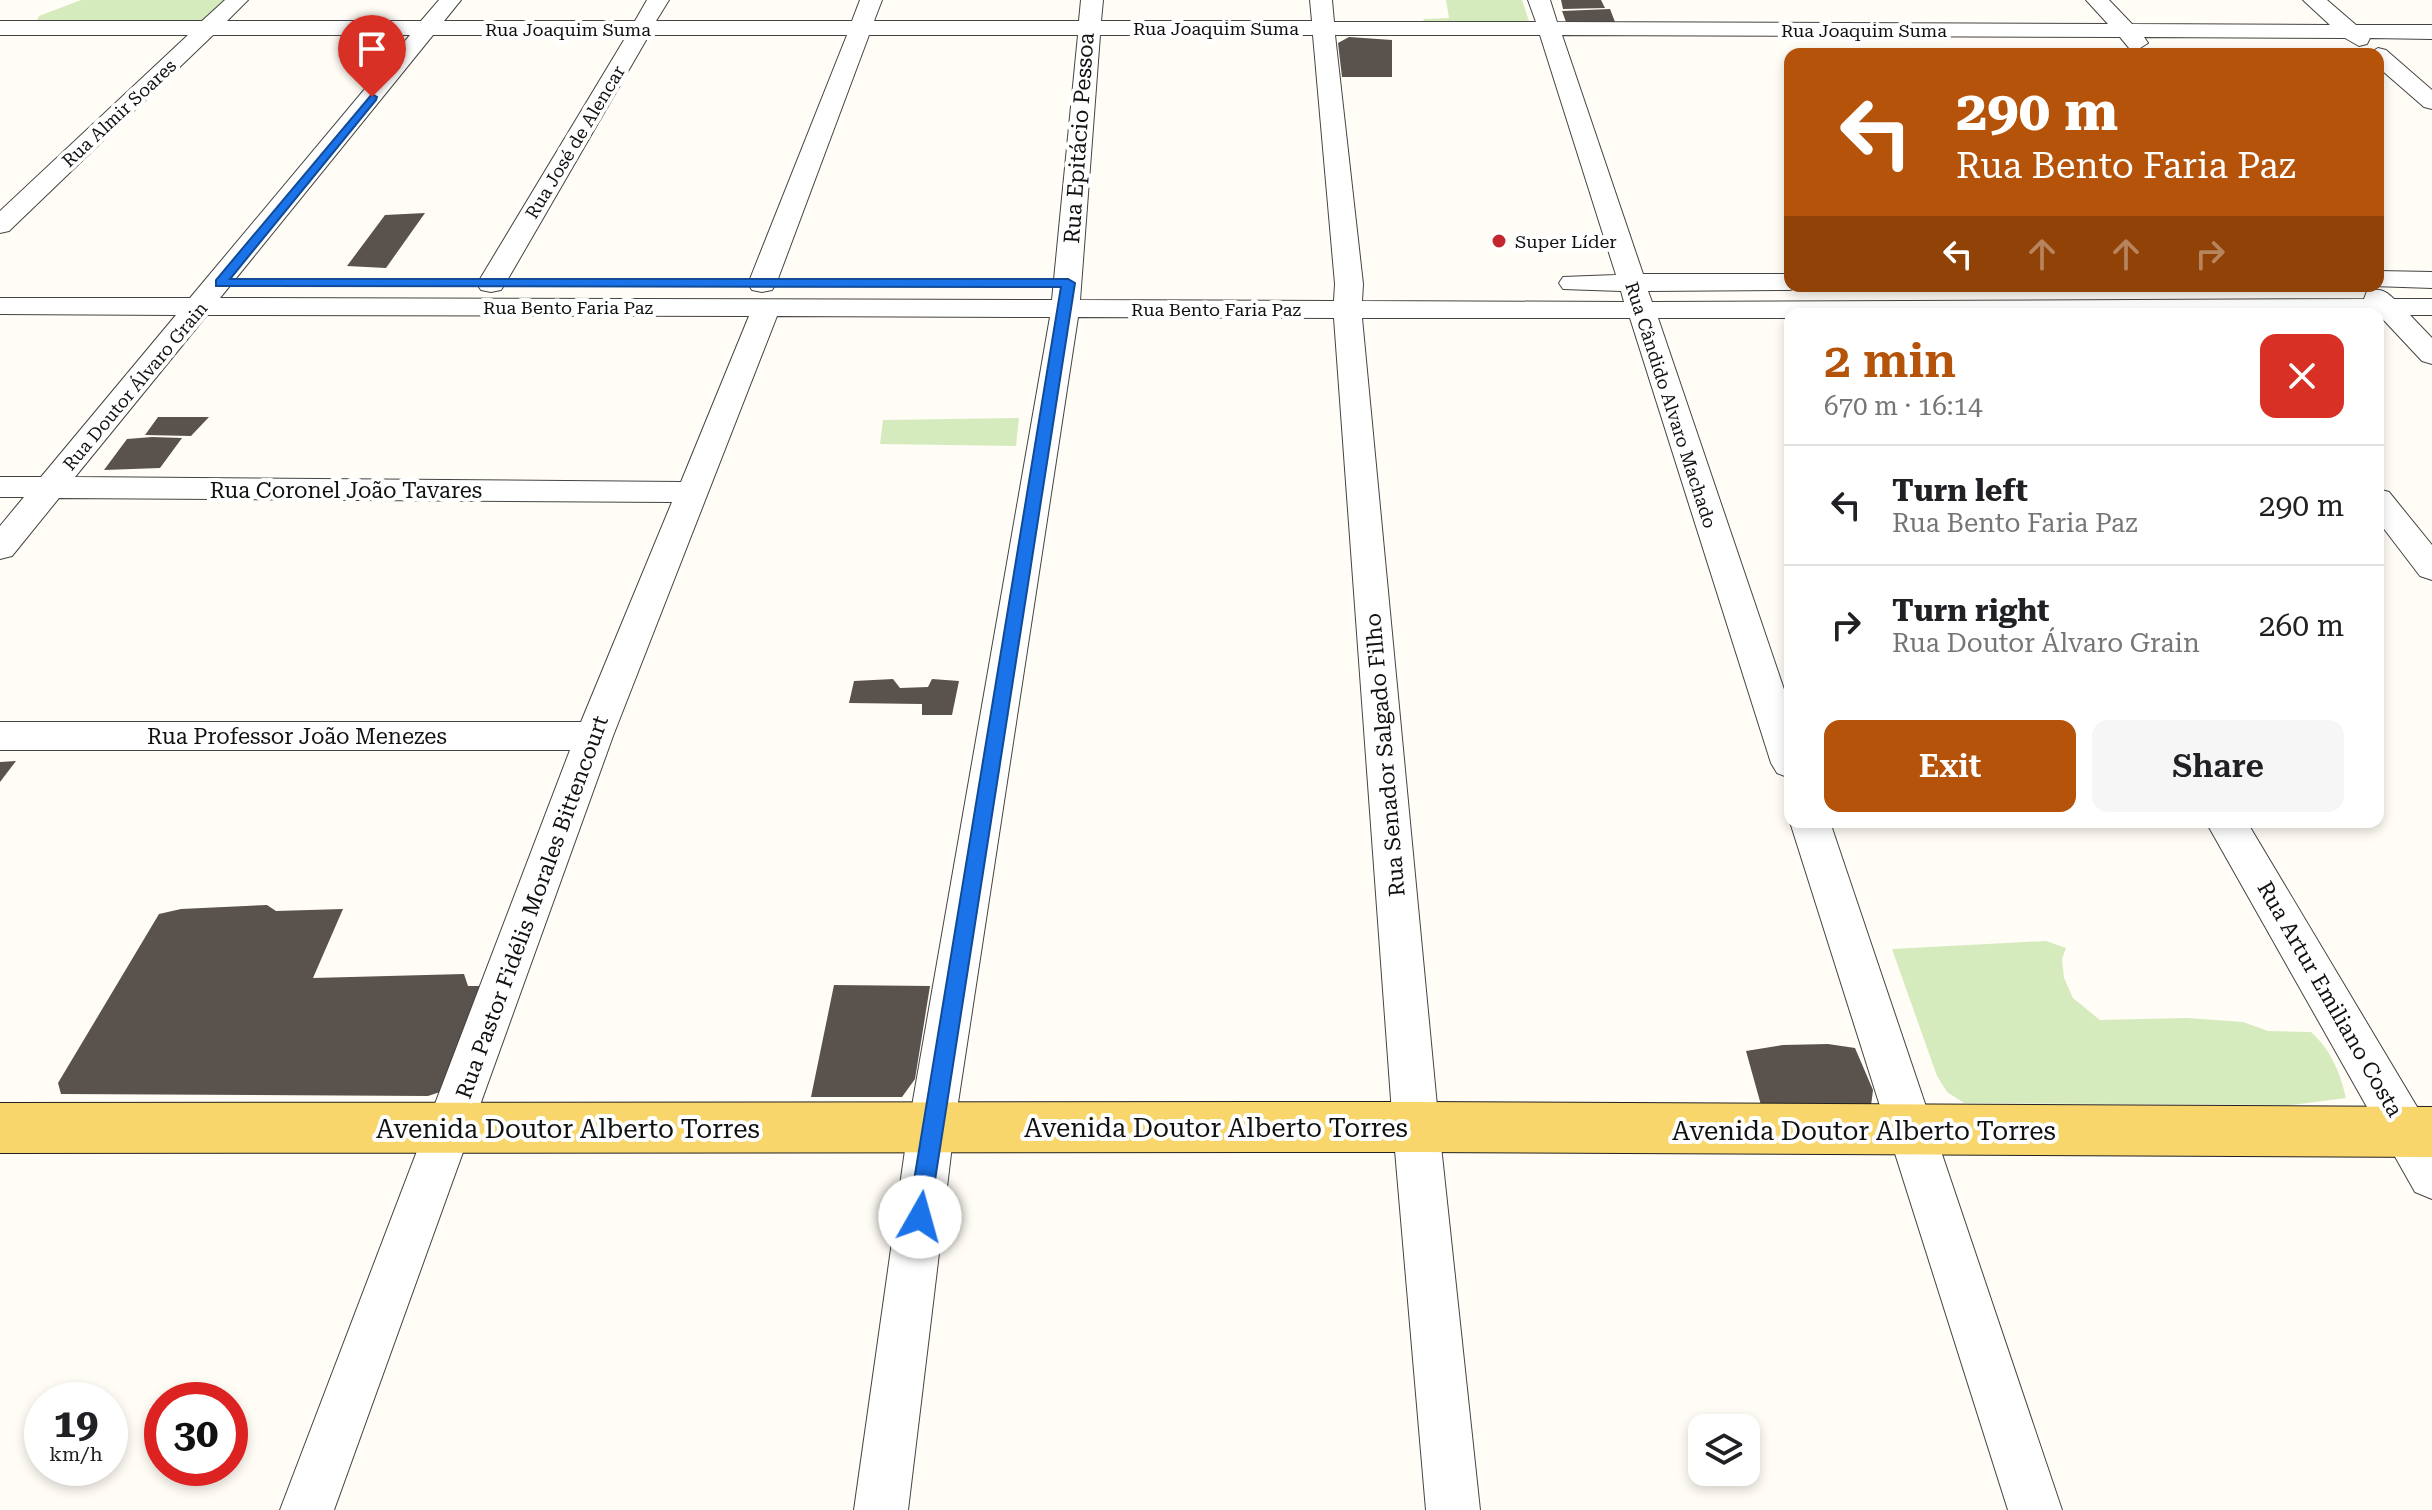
<!DOCTYPE html>
<html lang="en">
<head>
<meta charset="utf-8">
<style>
  :root { --surface:#fff; --page:#f6f6f6; --text:#202124; --muted:#757577; --line:#e0e0e0; --accent:#b45309 }
  body { margin:0; font-family:"Roboto Serif",serif; background:var(--page); color:var(--text); height:100vh; display:flex; flex-direction:column; font-size:30px; white-space:nowrap }
  * { box-sizing:border-box; margin:0 }
  p { font-size:26px; color:var(--muted) }
  .icon { flex:none; width:44px; height:44px; fill:none; stroke:currentColor; stroke-width:2; stroke-linecap:round; stroke-linejoin:round }
  .map { position:relative; flex:1; overflow:hidden }
  .sheet { position:absolute; left:1784px; top:308px; width:600px; height:520px; display:flex; flex-direction:column; background:var(--surface); border-radius:16px; box-shadow:0 4px 12px #0003 }
  .sheet>* { flex:none }
  .top-card { position:absolute; left:1784px; top:48px; width:600px; height:244px; border-radius:16px; box-shadow:0 4px 12px #0003; background:#b45309; color:#fff; overflow:hidden }
  .tools { position:absolute; left:1688px; top:1414px; display:grid; gap:16px }
  .tools a { display:grid; place-items:center; width:72px; height:72px; border-radius:16px; background:var(--surface); box-shadow:0 4px 12px #0003; font-size:40px }
  .speed { position:absolute; left:24px; top:1382px; display:flex; gap:16px; font-size:40px; font-weight:700; text-align:center }
  .speed>* { display:grid; place-content:center; width:104px; height:104px; border-radius:50%; background:var(--surface); box-shadow:0 4px 12px #0003; line-height:1 }
  .speed small { font-size:20px; font-weight:400 }
  .speed .limit { border:12px solid #d22; background:#fff; color:#111 }
  .pin { position:absolute; display:grid; place-items:center; width:68px; height:68px; color:#fff; margin:-82px -34px; border-radius:50% 50% 50% 0; rotate:-45deg; box-shadow:0 0 8px #0007 }
  .pin .icon { rotate:45deg }
  .me { position:absolute; width:88px; margin:-44px; rotate:7deg; stroke-linejoin:round; filter:drop-shadow(0 0 6px #0008) }
  .turn { display:flex; align-items:center; gap:28px; height:168px; padding:0 40px; font-size:36px }
  .turn .icon { width:104px; height:104px; stroke-width:2.5 }
  .turn b { display:block; font-size:56px; line-height:68px }
  .lanes { display:flex; align-items:center; height:76px; padding:0 40px; background:#0003; justify-content:center; gap:40px; direction:ltr }
  .lanes .off { opacity:.35 }
  .round { display:grid; place-items:center; flex:none; width:84px; height:84px; border-radius:16px; background:var(--page) }
  .overview { display:flex; align-items:center; justify-content:space-between; height:136px; padding:0 40px }
  h1 { font-size:48px; font-weight:600; line-height:60px; color:var(--accent) }
  .action { display:flex; gap:16px; margin-top:auto; padding:16px 40px }
  .action a { flex:1; height:92px; border-radius:16px; background:var(--accent); color:#fff; font-size:32px; font-weight:600; line-height:92px; text-align:center }
  .action a+a { background:var(--page); color:var(--text) }
  ul { padding:0; list-style:none }
  li { display:flex; align-items:center; gap:24px; height:120px; padding:0 40px; border-top:2px solid var(--line) }
  li div { flex:1 }
  li b { display:block; font-size:30px }
  li em { font-style:normal }
  .map>svg:first-child { display:block }
  .green { fill:#d5ebbd }
  .building { fill:#5a524d }
  .lines { fill:none; stroke-linecap:round; stroke-linejoin:round }
  .minor-casing { stroke:#444; stroke-width:2 }
  .major-casing { stroke:#222; stroke-width:2 }
  .minor { fill:#fff; fill-rule:evenodd }
  .major { fill:#f9d66b; fill-rule:evenodd }
  .route { fill:#1a73e8; stroke:#114b97; stroke-width:2 }
  .poi-dot { fill:#c4262e; stroke:#fff; stroke-width:3 }
  .labels { text-anchor:middle; dominant-baseline:central; stroke-width:8; stroke-linejoin:round; paint-order:stroke }
  .far-street-label { font-size:18px; fill:#111; stroke:#fff }
  .far-poi-label { font-size:18px; fill:#111; stroke:#fff; text-anchor:start }
  .street-label { font-size:22px; fill:#111; stroke:#fff }
  .near-street-label { font-size:26px; fill:#111; stroke:#fff }
</style>
</head>
<body>
<div class="map">
<svg width="2432" height="1510" viewBox="0 0 2432 1510">
  <rect width="100%" height="100%" fill="#fffdf5"/>
  <path class="green" d="M 81,0 L 229,0 L 208,19 L 192,23 L 36,22 L 39,16 Z
    M 1446,0 L 1522,0 L 1529,21 L 1425,23 L 1423,19 L 1449,18 Z
    M 1019,418 L 1016,446 L 880,444 L 883,420 Z
    M 2046,941 L 2066,948 L 2062,959 L 2064,978 L 2073,998 L 2100,1020 L 2187,1018 L 2243,1022 L 2268,1031 L 2311,1032 C 2331,1050 2340,1072 2346,1098 L 2292,1105 L 1964,1103 L 1947,1092 L 1937,1076 L 1892,949 Z"/>
  <path class="building" d="M 1561,0 L 1601,0 L 1605,8 L 1563,9 Z
    M 1610,9 L 1615,22 L 1566,22 L 1562,11 Z
    M 1349,37 L 1392,40 L 1392,77 L 1342,77 L 1338,43 Z
    M 425,213 L 386,268 L 347,266 L 385,215 Z
    M 158,417 L 209,417 L 191,436 L 145,435 Z
    M 152,437 L 182,438 L 160,468 L 104,470 L 127,439 Z
    M 893,679 L 900,688 L 928,687 L 932,679 L 959,681 L 952,715 L 922,715 L 922,704 L 849,703 L 854,681 Z
    M 16,761 L 0,782 L 0,762 Z
    M 267,905 L 276,911 L 343,909 L 313,978 L 464,974 L 468,986 L 486,986 L 440,1092 L 428,1096 L 61,1094 L 58,1083 L 159,914 L 181,909 Z
    M 834,985 L 930,986 L 915,1079 L 902,1097 L 811,1097 Z
    M 1828,1044 L 1855,1048 L 1873,1090 L 1871,1106 L 1761,1105 L 1746,1051 L 1783,1045 Z"/>
  <g class="lines">
    <g class="minor-casing">
      <path id="minor" d="M 225,0 L 248,0 L 227,21 L 421,21 L 439,0 L 461,0 L 444,21 L 635,21 L 647,0 L 669,0 L 656,21 L 852,21 L 860,0 L 882,0 L 874,21 L 1079,21 L 1081,0 L 1103,0 L 1101,21 L 1312,21 L 1310,0 L 1332,0 L 1334,22 L 1536,22 L 1528,0 L 1550,0 L 1557,22 L 2108,24 L 2086,0 L 2109,0 L 2132,24 L 2330,25 L 2303,0 L 2327,0 L 2356,25 L 2432,25 L 2432,39 L 2370,38 L 2367,44 L 2359,46 L 2345,38 L 2144,37 L 2148,43 L 2137,50 L 2129,48 L 2120,37 L 1562,35 L 1643,274 L 1790,274 L 1790,286 L 1801,286 L 1790,290 L 1648,291 L 1652,302 L 2364,299 L 2367,291 C 2379,288 2385,290 2394,299 L 2432,299 L 2432,315 L 2410,315 L 2432,338 L 2432,364 L 2422,361 L 2378,314 L 1790,314 L 1790,318 L 1658,318 L 1790,707 L 1790,778 L 1777,773 L 1771,763 L 1630,318 L 1362,318 L 1439,1127 L 1480,1510 L 1426,1510 L 1393,1127 L 1334,318 L 1078,317 L 954,1129 L 908,1510 L 854,1510 L 908,1129 L 1050,317 L 777,316 L 613,736 L 334,1510 L 280,1510 L 570,750 L 0,750 L 0,722 L 581,722 L 672,502 L 59,498 L 12,556 L 0,559 L 0,526 L 24,497 L 0,497 L 0,477 L 41,477 L 176,315 L 0,314 L 0,298 L 190,298 L 410,35 L 213,35 L 9,231 L 0,233 L 0,211 L 188,35 L 0,35 L 0,21 L 202,21 ZM 433,35 L 627,35 L 477,284 L 481,290 L 491,292 L 501,290 L 505,284 L 649,35 L 847,35 L 748,284 L 752,290 L 762,292 L 772,290 L 776,284 L 869,35 L 1078,35 L 1052,300 L 220,298 ZM 1100,35 L 1313,35 L 1335,284 L 1334,301 L 1080,300 ZM 1335,35 L 1540,35 L 1616,275 L 1563,277 L 1559,283 L 1563,289 L 1621,291 L 1624,302 L 1362,301 L 1363,284 ZM 207,315 L 749,316 L 681,482 L 75,477 Z
        M 2378,48 L 2386,50 L 2432,90 L 2432,109 L 2424,107 L 2378,67 L 2378,54 L 2368,54 Z
        M 2378,271 L 2432,272 L 2432,288 L 2373,286 L 2378,286 Z
        M 2378,489 L 2389,492 L 2432,545 L 2432,580 L 2420,576 L 2378,521 Z
        M 1790,822 L 1830,822 L 2062,1510 L 2008,1510 Z
        M 2206,822 L 2247,822 L 2432,1132 L 2432,1199 L 2415,1192 Z"/>
    </g>
    <g class="major-casing">
      <path id="major" d="M 1416,1102 L 2432,1107 L 2432,1157 L 1416,1152 L 0,1153 L 0,1103 Z"/>
    </g>
    <use href="#minor" class="minor"/>
    <use href="#major" class="major"/>
  </g>
  <path class="route" d="M 372,94 L 377,97 L 376,100 L 230,279 L 1068,279 L 1075,283 L 928,1225 L 920,1228 L 912,1225 L 908,1217 L 1061,287 L 216,286 L 216,280 Z"/>
  <circle class="poi-dot" cx="1499" cy="241" r="8"/>
  <g class="labels">
    <g class="far-street-label">
      <text x="1216" y="28">Rua Joaquim Suma</text>
      <text x="568" y="29">Rua Joaquim Suma</text>
      <text x="1864" y="30">Rua Joaquim Suma</text>
      <text transform="translate(119 113) rotate(-43)">Rua Almir Soares</text>
      <text transform="translate(575 142) rotate(-59)">Rua José de Alencar</text>
      <text x="568" y="307">Rua Bento Faria Paz</text>
      <text x="1216" y="309">Rua Bento Faria Paz</text>
      <text transform="translate(135 386) rotate(-50)">Rua Doutor Álvaro Grain</text>
      <text transform="translate(1671 405) rotate(72)">Rua Cândido Alvaro Machado</text>
    </g>
    <g class="far-poi-label">
      <text x="1515" y="241">Super Líder</text>
    </g>
    <g class="street-label">
      <text transform="translate(1079 138) rotate(-86)">Rua Epitácio Pessoa</text>
      <text x="346" y="490">Rua Coronel João Tavares</text>
      <text x="297" y="736">Rua Professor João Menezes</text>
      <text transform="translate(1385 755) rotate(-95)">Rua Senador Salgado Filho</text>
      <text transform="translate(532 907) rotate(-70)">Rua Pastor Fidélis Morales Bittencourt</text>
      <text transform="translate(2330 999) rotate(60)">Rua Artur Emiliano Costa</text>
    </g>
    <g class="near-street-label">
      <text x="1216" y="1128">Avenida Doutor Alberto Torres</text>
      <text x="568" y="1129">Avenida Doutor Alberto Torres</text>
      <text x="1864" y="1131">Avenida Doutor Alberto Torres</text>
    </g>
  </g>
</svg>
<div class="tools">
<a><svg class="icon" aria-label="layers" viewBox="0 0 24 24"><path d="M12 4l9 5-9 5-9-5zM3 14l9 5 9-5"/></svg></a>
</div>
<div class="speed"><div>19<small>km/h</small></div><div class="limit">30</div></div>
<div class="pin" style="left:372px;top:97px;background:#d93025"><svg class="icon" aria-label="arrive" viewBox="0 0 24 24"><path d="M6 21V4h12l-3 4 3 4H6"/></svg></div>
<svg class="me" style="left:920px;top:1217px" viewBox="-20 -20 40 40"><circle r="19" fill="#fff"/><path d="M0-13L10 11 0 6-10 11z" fill="#1a73e8"/></svg>
<div class="top-card">
<div class="turn"><svg class="icon" aria-label="left" viewBox="0 0 24 24"><path d="M17 20v-9H6M10 6l-5 5 5 5"/></svg><div><b>290 m</b>Rua Bento Faria Paz</div></div>
<div class="lanes"><svg class="icon" aria-label="left" viewBox="0 0 24 24"><path d="M17 20v-9H6M10 6l-5 5 5 5"/></svg><svg class="icon off" aria-label="ahead" viewBox="0 0 24 24"><path d="M12 20V5M6 11l6-6 6 6"/></svg><svg class="icon off" aria-label="ahead" viewBox="0 0 24 24"><path d="M12 20V5M6 11l6-6 6 6"/></svg><svg class="icon off" aria-label="right" viewBox="0 0 24 24"><path d="M7 20v-9h11M14 6l5 5-5 5"/></svg></div>
</div>
<section class="sheet">
<div class="overview"><div><h1>2 min</h1><p>670 m · 16:14</p></div><a class="round" style="background:#d93025;color:#fff"><svg class="icon" aria-label="close" viewBox="0 0 24 24"><path d="M6 6l12 12M18 6L6 18"/></svg></a></div>
<ul>
<li><svg class="icon" aria-label="left" viewBox="0 0 24 24"><path d="M17 20v-9H6M10 6l-5 5 5 5"/></svg><div><b>Turn left</b><p>Rua Bento Faria Paz</p></div><em>290 m</em></li>
<li><svg class="icon" aria-label="right" viewBox="0 0 24 24"><path d="M7 20v-9h11M14 6l5 5-5 5"/></svg><div><b>Turn right</b><p>Rua Doutor Álvaro Grain</p></div><em>260 m</em></li>
</ul>
<div class="action"><a>Exit</a><a>Share</a></div>
</section>
</div>
</body>
</html>
